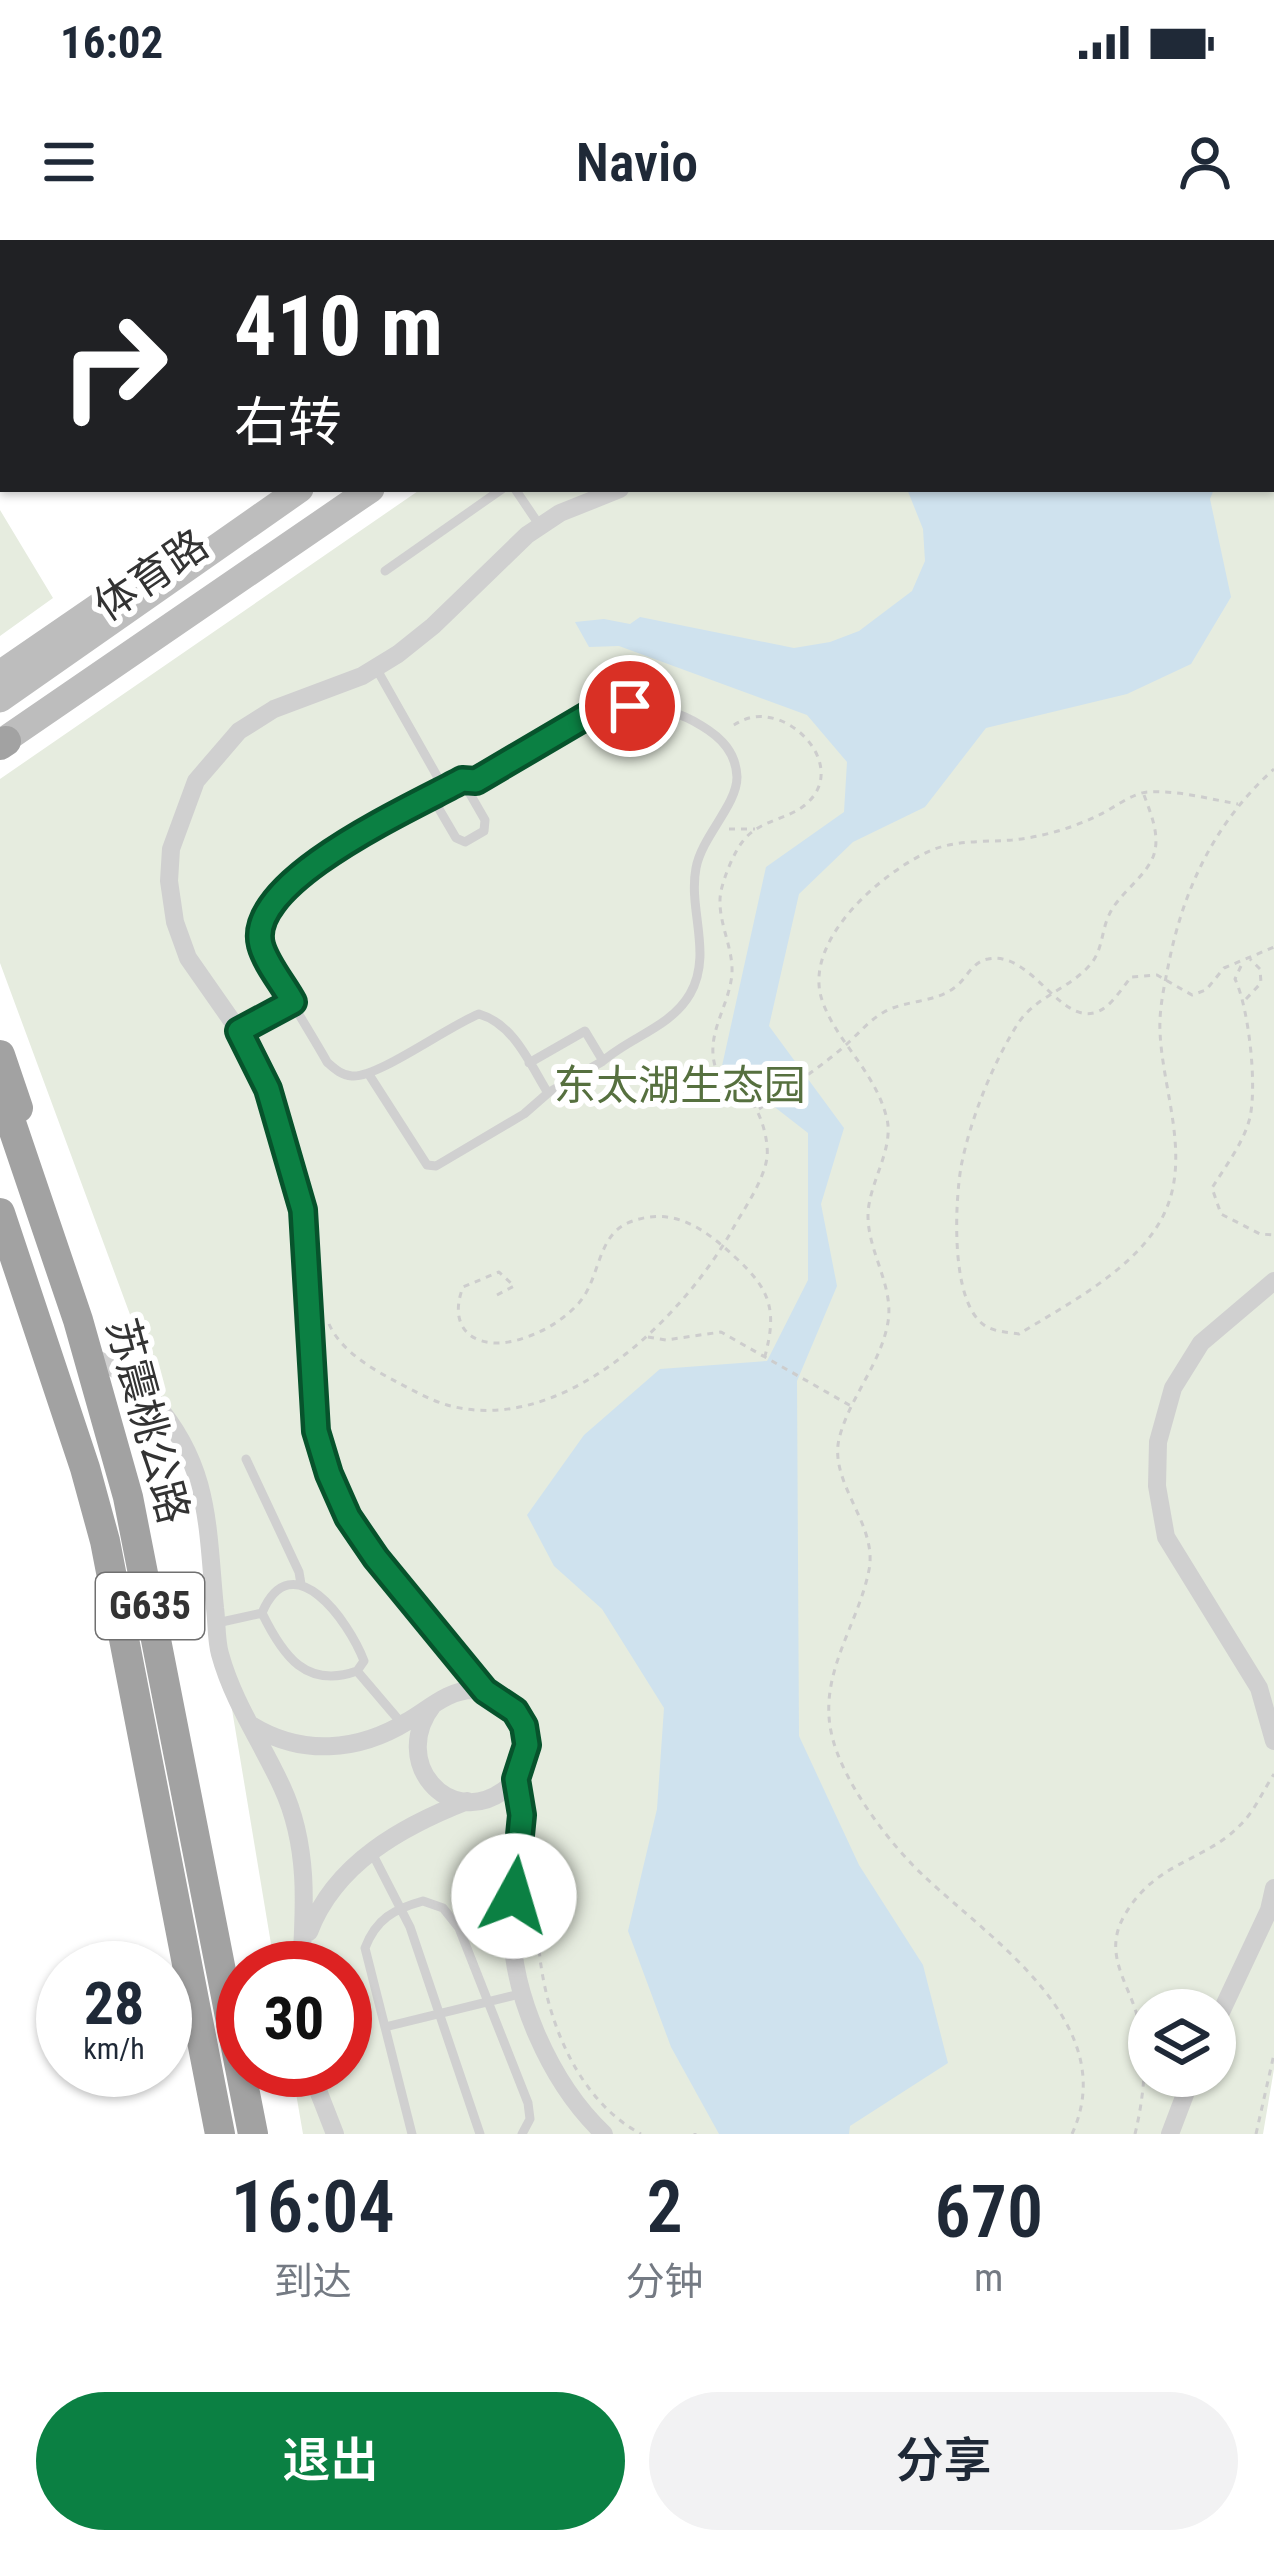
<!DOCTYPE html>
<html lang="zh">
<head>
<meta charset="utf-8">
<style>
  :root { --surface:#fff; --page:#f2f2f3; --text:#1f2937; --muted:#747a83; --accent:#0b8043 }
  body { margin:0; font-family:"Roboto Condensed","Noto Sans SC",sans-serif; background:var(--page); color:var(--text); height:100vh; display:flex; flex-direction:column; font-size:45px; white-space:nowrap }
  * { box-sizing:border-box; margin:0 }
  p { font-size:39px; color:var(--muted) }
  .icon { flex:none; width:66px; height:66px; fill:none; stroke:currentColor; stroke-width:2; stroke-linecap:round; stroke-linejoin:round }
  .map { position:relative; height:1894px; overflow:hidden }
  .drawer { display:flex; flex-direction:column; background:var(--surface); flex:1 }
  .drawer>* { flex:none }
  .top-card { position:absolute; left:0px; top:0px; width:1275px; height:252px; box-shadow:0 3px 9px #0004; background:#202124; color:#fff; overflow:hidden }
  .tools { position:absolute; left:1128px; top:1749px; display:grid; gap:24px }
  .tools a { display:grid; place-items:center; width:108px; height:108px; border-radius:50%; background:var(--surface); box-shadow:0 3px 9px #0004; font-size:60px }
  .speed { position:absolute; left:36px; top:1701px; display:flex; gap:24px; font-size:60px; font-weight:700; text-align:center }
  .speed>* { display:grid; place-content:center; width:156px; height:156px; border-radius:50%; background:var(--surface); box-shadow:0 3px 9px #0004; line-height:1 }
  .speed small { font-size:30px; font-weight:400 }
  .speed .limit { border:18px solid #d22; background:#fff; color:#111 }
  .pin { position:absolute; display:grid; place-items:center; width:102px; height:102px; color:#fff; margin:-51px; border:6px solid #fff; border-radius:50%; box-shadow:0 3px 12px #0007 }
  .me { position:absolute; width:132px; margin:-66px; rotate:6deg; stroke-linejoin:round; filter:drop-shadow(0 0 9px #0008) }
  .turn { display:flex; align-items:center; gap:42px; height:252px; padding:0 36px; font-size:54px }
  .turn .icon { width:156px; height:156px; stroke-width:2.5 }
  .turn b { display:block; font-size:84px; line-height:102px }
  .eta { display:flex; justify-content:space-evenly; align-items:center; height:204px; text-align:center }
  .eta b { font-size:72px; font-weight:600; line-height:84px }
  .cta { display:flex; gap:24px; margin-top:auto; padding:24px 36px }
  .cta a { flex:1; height:138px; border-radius:72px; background:var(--accent); color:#fff; font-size:48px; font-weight:600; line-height:138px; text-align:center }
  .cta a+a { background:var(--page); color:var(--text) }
  .status { display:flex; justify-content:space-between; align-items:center; height:84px; padding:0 60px; background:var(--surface); direction:ltr }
  .status svg { height:33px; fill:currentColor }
  header { display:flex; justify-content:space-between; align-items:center; height:156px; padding:0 36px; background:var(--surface); font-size:54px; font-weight:600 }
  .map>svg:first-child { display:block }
  .green { fill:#e6ecdf; fill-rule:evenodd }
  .water { fill:#cfe2ee }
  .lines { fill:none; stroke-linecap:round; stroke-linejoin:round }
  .path { stroke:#cdcdcd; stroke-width:3; stroke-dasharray:6 6; stroke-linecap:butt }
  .service { stroke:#d0d0d0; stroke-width:9 }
  .minor { stroke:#d0d0d0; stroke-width:18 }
  .tertiary { stroke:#d0d0d0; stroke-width:24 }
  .secondary { stroke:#bdbdbd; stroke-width:27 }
  .trunk { stroke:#a2a2a2; stroke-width:30 }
  .route-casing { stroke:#07532c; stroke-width:30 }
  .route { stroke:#0b8043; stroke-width:21 }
  .labels { text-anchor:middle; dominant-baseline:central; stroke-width:12; stroke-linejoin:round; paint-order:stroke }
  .shield { fill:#fff; stroke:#707070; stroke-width:3 }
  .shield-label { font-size:39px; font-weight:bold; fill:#333 }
  .street-label { font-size:42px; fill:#333; stroke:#fff }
  .park-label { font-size:42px; fill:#56703f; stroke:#fff }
</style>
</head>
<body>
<div class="status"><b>16:02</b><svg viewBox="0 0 49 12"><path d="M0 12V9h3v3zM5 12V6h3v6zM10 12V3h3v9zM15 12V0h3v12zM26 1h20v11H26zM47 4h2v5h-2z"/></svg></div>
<header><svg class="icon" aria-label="menu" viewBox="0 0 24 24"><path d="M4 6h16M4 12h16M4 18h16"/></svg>Navio<svg class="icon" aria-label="person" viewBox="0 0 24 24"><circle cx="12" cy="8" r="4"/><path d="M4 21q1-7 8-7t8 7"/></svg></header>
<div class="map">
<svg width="1274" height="1894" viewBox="0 0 1274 1894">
  <rect width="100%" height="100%" fill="#fff"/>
  <path class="green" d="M 782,0 L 1274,0 L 1274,1829 L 1263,1894 L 303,1894 L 292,1830 L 345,1830 L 345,1728 L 275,1728 L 196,1253 L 0,723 L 0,539 L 421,249 L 1272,249 L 1272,3 L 778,3 ZM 1149,1770 L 1215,1770 L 1215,1836 L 1149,1836 Z
    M 0,270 L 53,358 L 0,396 Z"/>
  <path class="water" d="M 907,249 L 1214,249 L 1210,259 L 1231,357 L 1191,424 L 1127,454 L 986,488 L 925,567 L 853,602 L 799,654 L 769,786 L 844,888 L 821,964 L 837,1046 L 797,1141 L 799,1496 L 859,1625 L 923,1725 L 948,1823 L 850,1886 L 849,1894 L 719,1894 L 671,1807 L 628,1691 L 657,1569 L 664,1468 L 602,1369 L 554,1326 L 527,1275 L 584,1195 L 660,1129 L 767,1121 L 808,1040 L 808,893 L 722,826 L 766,627 L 844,572 L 847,522 L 807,475 L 619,406 L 589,407 L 575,382 L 604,379 L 630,384 L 640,377 L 794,408 L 830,402 L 859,391 L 912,351 L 925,321 L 923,289 Z"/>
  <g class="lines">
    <path class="path" d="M 1144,555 C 1151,574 1161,597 1153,617 C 1143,640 1119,653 1109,675 C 1101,692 1103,710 1090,725 C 1069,749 1037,756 1019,782 C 993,822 970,880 961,927 C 955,963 950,1061 984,1085 C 994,1092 1007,1092 1019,1094 C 1069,1063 1140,1027 1165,972 C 1191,915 1162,849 1160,791 C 1159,770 1164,747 1168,727 C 1183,649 1215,582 1274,529
      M 729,589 L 755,589
      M 1241,726 L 1235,739 C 1249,768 1258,850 1249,881 C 1242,905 1225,927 1212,948 L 1221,974 L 1260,994 L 1274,995
      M 1246,759 L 1261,743 L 1260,729 L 1250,719
      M 759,869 C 789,847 822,827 849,802 C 861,791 870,780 884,772 C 905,760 934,763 954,748 C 967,739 971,722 988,719 C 1035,709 1065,800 1107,766 C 1116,758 1124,746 1131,737 L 1157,735 L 1192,755 L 1206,750 L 1224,728 L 1274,707
      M 497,1055 L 514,1046 L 499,1032 L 463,1047 C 445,1094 482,1113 524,1098 C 545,1091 563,1080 578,1064 C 601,1039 596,995 630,982 C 674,965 706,990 736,1018 C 771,1050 777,1071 765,1116
      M 329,1084 C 341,1111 372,1129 397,1142 C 412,1150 430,1160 447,1165 C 561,1197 680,1081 731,992 C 743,970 763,943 767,918 C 769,901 761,870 748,859 C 737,849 721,845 716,829 C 705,797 726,771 731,741 C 737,711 715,681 721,651 C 724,637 734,612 743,601 C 759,580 787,580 805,565 C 840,536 812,492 779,480 C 758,473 746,477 729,488
      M 648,1097 L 666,1100 L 721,1092 L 851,1166
      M 537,1603 C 545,1626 537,1666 538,1694 C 541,1767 573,1858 641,1894
      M 695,1894 L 695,1893
      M 1072,1894 C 1122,1785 993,1701 926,1638 C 891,1606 843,1543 832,1496 C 817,1435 858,1386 869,1330 C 878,1284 829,1244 839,1199 C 849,1158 881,1124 888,1082 C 894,1046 868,1012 868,976 C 868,944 894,910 887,879 C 875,830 836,802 822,760 C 802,700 883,631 932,610 C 957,600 986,602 1012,600 C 1042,597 1073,588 1099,575 C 1114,568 1132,553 1148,552 C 1177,550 1209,559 1238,564
      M 1135,1894 C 1144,1857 1149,1812 1137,1775 C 1127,1741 1104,1714 1123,1678 C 1155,1619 1207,1623 1244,1581 C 1256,1568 1264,1549 1274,1534
      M 1256,1894 L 1274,1814"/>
    <path class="service" d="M 515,249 L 540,286
      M 385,331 L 502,249
      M 376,428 L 445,550
      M 432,557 L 456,598 L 465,602 L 484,591 L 485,580 L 462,540
      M 239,791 L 293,762
      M 529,823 L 585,791 L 603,821 L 548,853 C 530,824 514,784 479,774 C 448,786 378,838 352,836 C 341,835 335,829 327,822 C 316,801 262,717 260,701 C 253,638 414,567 462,540 L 476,541 C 547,499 618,434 702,486 C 722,498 736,513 737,537 C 737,565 702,596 696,628 C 688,670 713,714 690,754 C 671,787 630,797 603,821
      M 368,833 L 427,925 L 436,926 L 524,874 L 548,853
      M 246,1219 L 299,1332 L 301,1344
      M 217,1383 L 262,1373
      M 357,1431 C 306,1449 283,1416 262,1373 C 292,1302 349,1381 364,1421 L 357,1431 L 403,1485
      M 371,1611 L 410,1687 L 480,1894
      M 385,1787 L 524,1753
      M 412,1894 L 365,1708 C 376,1679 394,1669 423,1661 L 443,1668 L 459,1688 L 528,1863 L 530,1879 L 522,1894"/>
    <path class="minor" d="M 792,0 L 795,3
      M 815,0 L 817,3
      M 1274,1041 L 1201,1103 L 1173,1148 L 1158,1202 L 1157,1246 L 1166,1297 L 1259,1448 L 1274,1501
      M 87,1115 C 114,1125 135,1141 154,1162 C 211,1227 207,1288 215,1368 C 217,1383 216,1400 220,1414 C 233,1462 262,1503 282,1547 C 309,1605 305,1667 301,1728
      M 485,1451 L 376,1318 L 348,1277 L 329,1234 L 316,1191 L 303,970 L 268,849 L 239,791 L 188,718 L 175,682 L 169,641 L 171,609 L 196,541 L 239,491 L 274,469 L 362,436 L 398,414 L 433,386 L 527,295 L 560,273 L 620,249
      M 251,1485 C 301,1516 358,1512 408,1481 C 429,1469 448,1450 473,1450 C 525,1452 546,1521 503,1551 C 449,1589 389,1522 433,1465
      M 516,1539 C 524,1587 513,1630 512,1678 C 509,1752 551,1844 604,1894
      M 309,1692 C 335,1623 403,1586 467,1561
      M 1215,1785 L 1269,1670 L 1274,1648
      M 310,1830 L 335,1894
      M 1170,1894 L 1192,1836"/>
    <path class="tertiary" d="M 505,0 L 508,3
      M 540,0 L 542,3"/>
    <path class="secondary" d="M 664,3 L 668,0
      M 709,3 L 713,0
      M 0,434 L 99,366
      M 0,459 L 300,249
      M 0,503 L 371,249"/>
    <path class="trunk" d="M 0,505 L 6,501
      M 0,815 L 18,868
      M 0,850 L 78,1080 L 128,1257 L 253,1894
      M 0,973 L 85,1228 L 105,1301 L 220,1894"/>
  </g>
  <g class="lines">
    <g class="route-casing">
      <path id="route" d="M 514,1656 L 522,1575 L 516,1539 L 527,1505 L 524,1486 L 515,1471 L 485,1451 L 376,1318 L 348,1277 L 329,1234 L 316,1191 L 303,970 L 268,849 L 239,791 L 293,762 C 284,745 266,724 261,705 C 244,641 417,565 462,540 L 476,541 L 595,471 L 630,466"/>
    </g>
    <use href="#route" class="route"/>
  </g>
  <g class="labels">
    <rect class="shield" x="96" y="1333" width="108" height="66" rx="9"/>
    <g class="shield-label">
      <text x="150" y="1366">G635</text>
    </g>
    <g class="street-label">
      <text transform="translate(151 335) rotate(-34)">体育路</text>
      <text transform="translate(148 1181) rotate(75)">苏震桃公路</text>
    </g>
    <g class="park-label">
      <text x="680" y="845">东太湖生态园</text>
    </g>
  </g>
</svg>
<div class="tools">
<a><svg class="icon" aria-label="layers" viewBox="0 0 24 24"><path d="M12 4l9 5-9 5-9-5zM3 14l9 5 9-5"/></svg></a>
</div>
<div class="speed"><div>28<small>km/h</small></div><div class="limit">30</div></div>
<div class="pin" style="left:630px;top:466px;background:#d93025"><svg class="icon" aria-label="arrive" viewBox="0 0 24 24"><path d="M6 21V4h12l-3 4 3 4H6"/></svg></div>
<svg class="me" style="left:514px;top:1656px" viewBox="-20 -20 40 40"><circle r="19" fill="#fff"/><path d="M0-13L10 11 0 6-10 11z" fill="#0b8043"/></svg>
<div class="top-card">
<div class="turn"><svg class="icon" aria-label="right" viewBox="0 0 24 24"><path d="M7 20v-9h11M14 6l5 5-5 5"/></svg><div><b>410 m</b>右转</div></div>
</div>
</div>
<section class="drawer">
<div class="eta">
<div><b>16:04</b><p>到达</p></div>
<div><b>2</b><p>分钟</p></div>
<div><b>670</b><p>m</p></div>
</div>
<div class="cta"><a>退出</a><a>分享</a></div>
</section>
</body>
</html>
